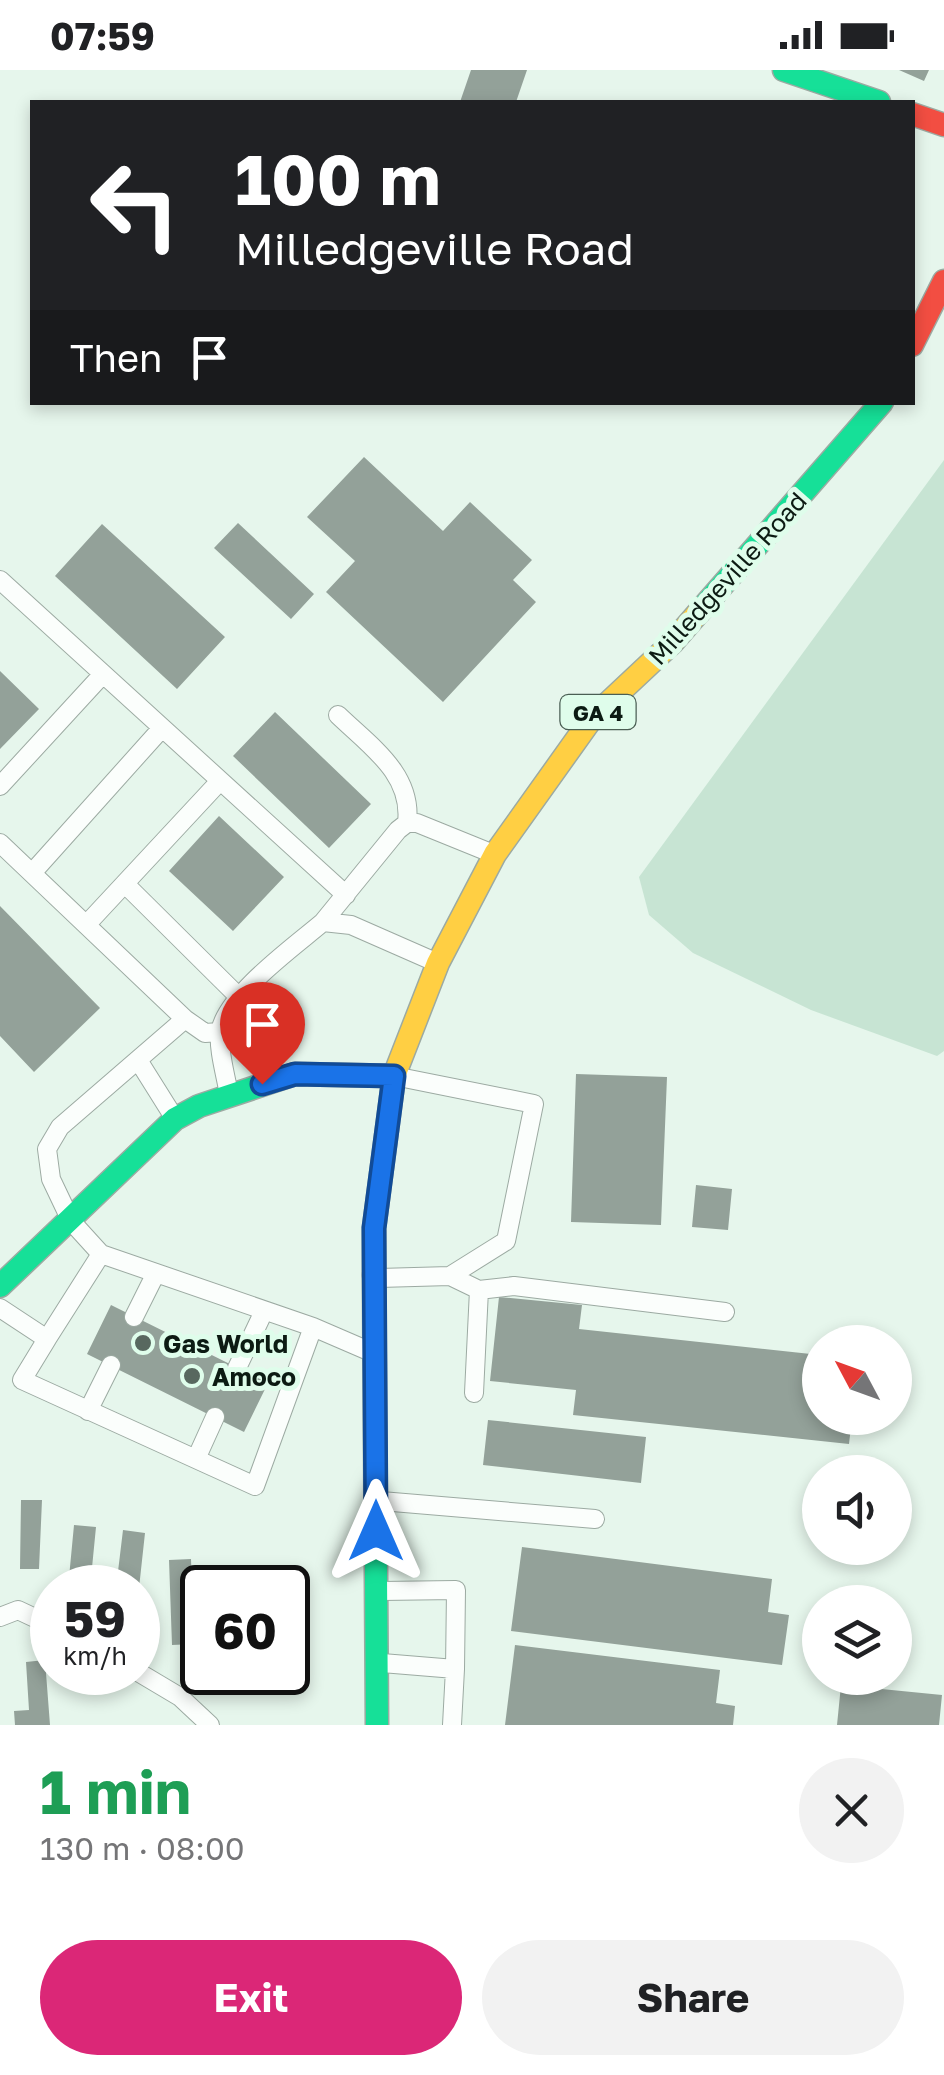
<!DOCTYPE html>
<html lang="en">
<head>
<meta charset="utf-8">
<style>
  :root { --surface:#fff; --page:#f2f2f2; --text:#202124; --muted:#757577; --accent:#db2777 }
  body { margin:0; font-family:"Golos Text",sans-serif; background:var(--page); color:var(--text); height:100vh; display:flex; flex-direction:column; font-size:38px; white-space:nowrap }
  * { box-sizing:border-box; margin:0 }
  p { font-size:32px; color:var(--muted) }
  .icon { flex:none; width:55px; height:55px; fill:none; stroke:currentColor; stroke-width:2; stroke-linecap:round; stroke-linejoin:round }
  .map { position:relative; height:1655px; overflow:hidden }
  .panel { display:flex; flex-direction:column; background:var(--surface); flex:1 }
  .panel>* { flex:none }
  .top-card { position:absolute; left:30px; top:30px; width:885px; height:305px; border-radius:0px; box-shadow:0 5px 15px #0003; background:#202124; color:#fff; overflow:hidden }
  .needle { width:65px; rotate:311deg }
  .tools { position:absolute; left:802px; top:1255px; display:grid; gap:20px }
  .tools a { display:grid; place-items:center; width:110px; height:110px; border-radius:50%; background:var(--surface); box-shadow:0 5px 15px #0003; font-size:50px }
  .speed { position:absolute; left:30px; top:1495px; display:flex; gap:20px; font-size:50px; font-weight:700; text-align:center }
  .speed>* { display:grid; place-content:center; width:130px; height:130px; border-radius:50%; background:var(--surface); box-shadow:0 5px 15px #0003; line-height:1 }
  .speed small { font-size:25px; font-weight:400 }
  .speed .limit { border:5px solid #111; border-radius:15px; background:#fff; color:#111 }
  .pin { position:absolute; display:grid; place-items:center; width:85px; height:85px; color:#fff; margin:-102px -42px; border-radius:50% 50% 50% 0; rotate:-45deg; box-shadow:0 0 10px #0007 }
  .pin .icon { rotate:45deg }
  .me { position:absolute; width:110px; margin:-55px; rotate:0deg; stroke-linejoin:round; filter:drop-shadow(0 0 8px #0008) }
  .turn { display:flex; align-items:center; gap:35px; height:210px; padding:0 40px; font-size:45px }
  .turn .icon { width:130px; height:130px; stroke-width:2.5 }
  .turn b { display:block; font-size:70px; line-height:85px }
  .then { display:flex; align-items:center; height:95px; padding:0 40px; background:#0003; gap:20px; font-size:38px }
  .round { display:grid; place-items:center; flex:none; width:105px; height:105px; border-radius:52px; background:var(--page) }
  .overview { display:flex; align-items:center; justify-content:space-between; height:170px; padding:0 40px }
  h1 { font-size:60px; font-weight:700; line-height:75px; color:#1e9e55 }
  .cta { display:flex; gap:20px; margin-top:auto; padding:20px 40px }
  .cta a { flex:1; height:115px; border-radius:60px; background:var(--accent); color:#fff; font-size:40px; font-weight:700; line-height:115px; text-align:center }
  .cta a+a { background:var(--page); color:var(--text) }
  .status { display:flex; justify-content:space-between; align-items:center; height:70px; padding:0 50px; background:var(--surface); direction:ltr }
  .status svg { height:28px; fill:currentColor }
  .map>svg:first-child { display:block }
  .green { fill:#c7e4d3 }
  .building { fill:#93a199 }
  .lines { fill:none; stroke-linecap:round; stroke-linejoin:round }
  .lane-casing { stroke:#9caaa2; stroke-width:20 }
  .fast-casing { stroke:#9caaa2; stroke-width:25 }
  .slow-casing { stroke:#9caaa2; stroke-width:25 }
  .jam-casing { stroke:#9caaa2; stroke-width:25 }
  .lane { stroke:#fbfefc; stroke-width:18 }
  .fast { stroke:#16e098; stroke-width:22 }
  .slow { stroke:#ffcf43; stroke-width:22 }
  .jam { stroke:#f24e42; stroke-width:22 }
  .route-casing { stroke:#114b97; stroke-width:25 }
  .route { stroke:#1a73e8; stroke-width:18 }
  .poi-dot { fill:#58685f; stroke:#dffdeb; stroke-width:4 }
  .labels { text-anchor:middle; dominant-baseline:central; stroke-width:10; stroke-linejoin:round; paint-order:stroke }
  .shield { fill:#dffdeb; stroke:#4b5f54; stroke-width:2.5 }
  .shield-label { font-size:22px; font-weight:bold; fill:#0c1b13 }
  .street-label { font-size:25px; fill:#0c1b13; stroke:#dffdeb }
  .poi-label { font-size:25px; font-weight:bold; fill:#0c1b13; stroke:#dffdeb; text-anchor:start }
</style>
</head>
<body>
<div class="status"><b>07:59</b><svg viewBox="0 0 49 12"><path d="M0 12V9h3v3zM5 12V6h3v6zM10 12V3h3v9zM15 12V0h3v12zM26 1h20v11H26zM47 4h2v5h-2z"/></svg></div>
<div class="map">
<svg width="944" height="1655" viewBox="0 0 944 1655">
  <rect width="100%" height="100%" fill="#e6f6ec"/>
  <path class="green" d="M 944,390 L 944,981 L 937,986 L 811,940 L 693,883 L 649,845 L 639,807 Z"/>
  <path class="building" d="M 471,0 L 527,0 L 516,32 L 460,32 Z
    M 899,0 L 929,0 L 924,11 Z
    M 364,387 L 443,461 L 470,432 L 532,490 L 513,510 L 536,532 L 443,632 L 326,522 L 355,491 L 307,447 Z
    M 238,453 L 314,524 L 291,549 L 214,478 Z
    M 102,454 L 225,567 L 177,619 L 55,506 Z
    M 0,601 L 39,639 L 0,679 Z
    M 275,642 L 371,734 L 329,778 L 233,686 Z
    M 219,746 L 284,807 L 233,861 L 169,801 Z
    M 0,836 L 100,938 L 34,1002 L 0,966 Z
    M 576,1004 L 667,1007 L 661,1155 L 571,1152 Z
    M 696,1115 L 732,1119 L 728,1160 L 692,1157 Z
    M 499,1227 L 582,1235 L 579,1259 L 820,1285 L 820,1348 L 852,1348 L 849,1374 L 573,1345 L 576,1320 L 490,1311 Z
    M 111,1235 L 268,1313 L 244,1362 L 87,1284 Z
    M 488,1350 L 646,1367 L 641,1413 L 483,1395 Z
    M 21,1430 L 42,1430 L 39,1499 L 20,1499 Z
    M 74,1455 L 96,1457 L 90,1518 L 68,1518 Z
    M 123,1460 L 145,1463 L 139,1518 L 116,1518 Z
    M 522,1477 L 772,1509 L 768,1542 L 789,1545 L 782,1595 L 511,1561 Z
    M 191,1489 L 194,1574 L 172,1575 L 169,1490 Z
    M 515,1575 L 720,1600 L 716,1633 L 735,1636 L 733,1655 L 505,1655 Z
    M 45,1590 L 50,1655 L 15,1655 L 14,1641 L 29,1640 L 26,1592 Z
    M 246,1602 L 265,1602 L 263,1613 L 245,1610 Z
    M 841,1615 L 942,1625 L 939,1655 L 837,1655 Z"/>
  <g class="lines">
    <g class="lane-casing">
      <path id="lane" d="M 0,510 L 346,825
        M 338,645 C 370,676 413,704 407,753
        M 0,716 L 103,604
        M 0,773 L 185,949 L 205,963 L 220,962
        M 32,803 L 162,658
        M 125,814 L 240,928
        M 323,852 L 398,760 L 407,753 L 417,753 L 491,783
        M 86,855 L 220,711
        M 185,949 L 60,1057 L 47,1079 L 51,1109 L 71,1151 L 101,1184 L 313,1257 L 371,1282
        M 138,990 L 175,1049
        M 229,1025 C 226,1006 218,980 220,962 C 226,925 295,876 323,852 L 351,855 L 433,891
        M 450,1206 L 479,1220 L 474,1323
        M 379,1208 L 450,1206 L 506,1171 L 534,1034 L 399,1007
        M 479,1220 L 514,1216 L 725,1242
        M 0,1238 L 47,1269 L 22,1310 L 255,1416 L 313,1257
        M 134,1247 L 156,1203
        M 47,1269 L 101,1184
        M 237,1298 L 264,1241
        M 88,1341 L 111,1295
        M 196,1389 L 215,1347
        M 381,1431 L 595,1449
        M 381,1521 L 456,1520 L 455,1599
        M 0,1547 L 18,1540 L 52,1556
        M 382,1593 L 455,1599 L 452,1655
        M 138,1602 L 180,1627 L 210,1655"/>
    </g>
    <g class="fast-casing">
      <path id="fast" d="M 784,0 L 879,32
        M 699,542 L 882,332
        M 374,1205 L 377,1655
        M 0,1216 L 175,1049 L 199,1036 L 295,1004 L 394,1006"/>
    </g>
    <g class="slow-casing">
      <path id="slow" d="M 374,1205 L 374,1158 L 394,1006 L 438,893 L 495,784 L 592,648 L 672,573 L 699,542"/>
    </g>
    <g class="jam-casing">
      <path id="jam" d="M 912,44 L 944,55
        M 912,275 L 944,211"/>
    </g>
    <use href="#lane" class="lane"/>
    <use href="#fast" class="fast"/>
    <use href="#slow" class="slow"/>
    <use href="#jam" class="jam"/>
  </g>
  <g class="lines">
    <g class="route-casing">
      <path id="route" d="M 262,1014 L 295,1004 L 394,1006 L 374,1158 L 376,1461"/>
    </g>
    <use href="#route" class="route"/>
  </g>
  <g class="poi-dot">
    <circle cx="143" cy="1273" r="10"/>
    <circle cx="192" cy="1306" r="10"/>
  </g>
  <g class="labels">
    <rect class="shield" x="560.5" y="625" width="75" height="34" rx="8"/>
    <g class="shield-label">
      <text x="598" y="642">GA 4</text>
    </g>
    <g class="street-label">
      <text transform="translate(727 508) rotate(-48)">Milledgeville Road</text>
    </g>
    <g class="poi-label">
      <text x="163" y="1273">Gas World</text>
      <text x="212" y="1306">Amoco</text>
    </g>
  </g>
</svg>
<div class="tools">
<a><svg class="needle" viewBox="-14 -14 28 28"><path d="M0-13l5 13h-10z" fill="#e53935"/><path d="M0 13l5-13h-10z" fill="#757577"/></svg></a>
<a><svg class="icon" aria-label="sound" viewBox="0 0 24 24"><path d="M4 9h4l5-4v14l-5-4H4zM17 9q2 3 0 6"/></svg></a>
<a><svg class="icon" aria-label="layers" viewBox="0 0 24 24"><path d="M12 4l9 5-9 5-9-5zM3 14l9 5 9-5"/></svg></a>
</div>
<div class="speed"><div>59<small>km/h</small></div><div class="limit">60</div></div>
<div class="pin" style="left:262px;top:1014px;background:#d93025"><svg class="icon" aria-label="arrive" viewBox="0 0 24 24"><path d="M6 21V4h12l-3 4 3 4H6"/></svg></div>
<svg class="me" style="left:376px;top:1461px" viewBox="-20 -20 40 40"><path d="M0-17L14 15 0 8-14 15z" fill="#1a73e8" stroke="#fff" stroke-width="4"/></svg>
<div class="top-card">
<div class="turn"><svg class="icon" aria-label="left" viewBox="0 0 24 24"><path d="M17 20v-9H6M10 6l-5 5 5 5"/></svg><div><b>100 m</b>Milledgeville Road</div></div>
<div class="then">Then<svg class="icon" aria-label="arrive" viewBox="0 0 24 24"><path d="M6 21V4h12l-3 4 3 4H6"/></svg></div>
</div>
</div>
<section class="panel">
<div class="overview"><div><h1>1 min</h1><p>130 m · 08:00</p></div><a class="round"><svg class="icon" aria-label="close" viewBox="0 0 24 24"><path d="M6 6l12 12M18 6L6 18"/></svg></a></div>
<div class="cta"><a>Exit</a><a>Share</a></div>
</section>
</body>
</html>
